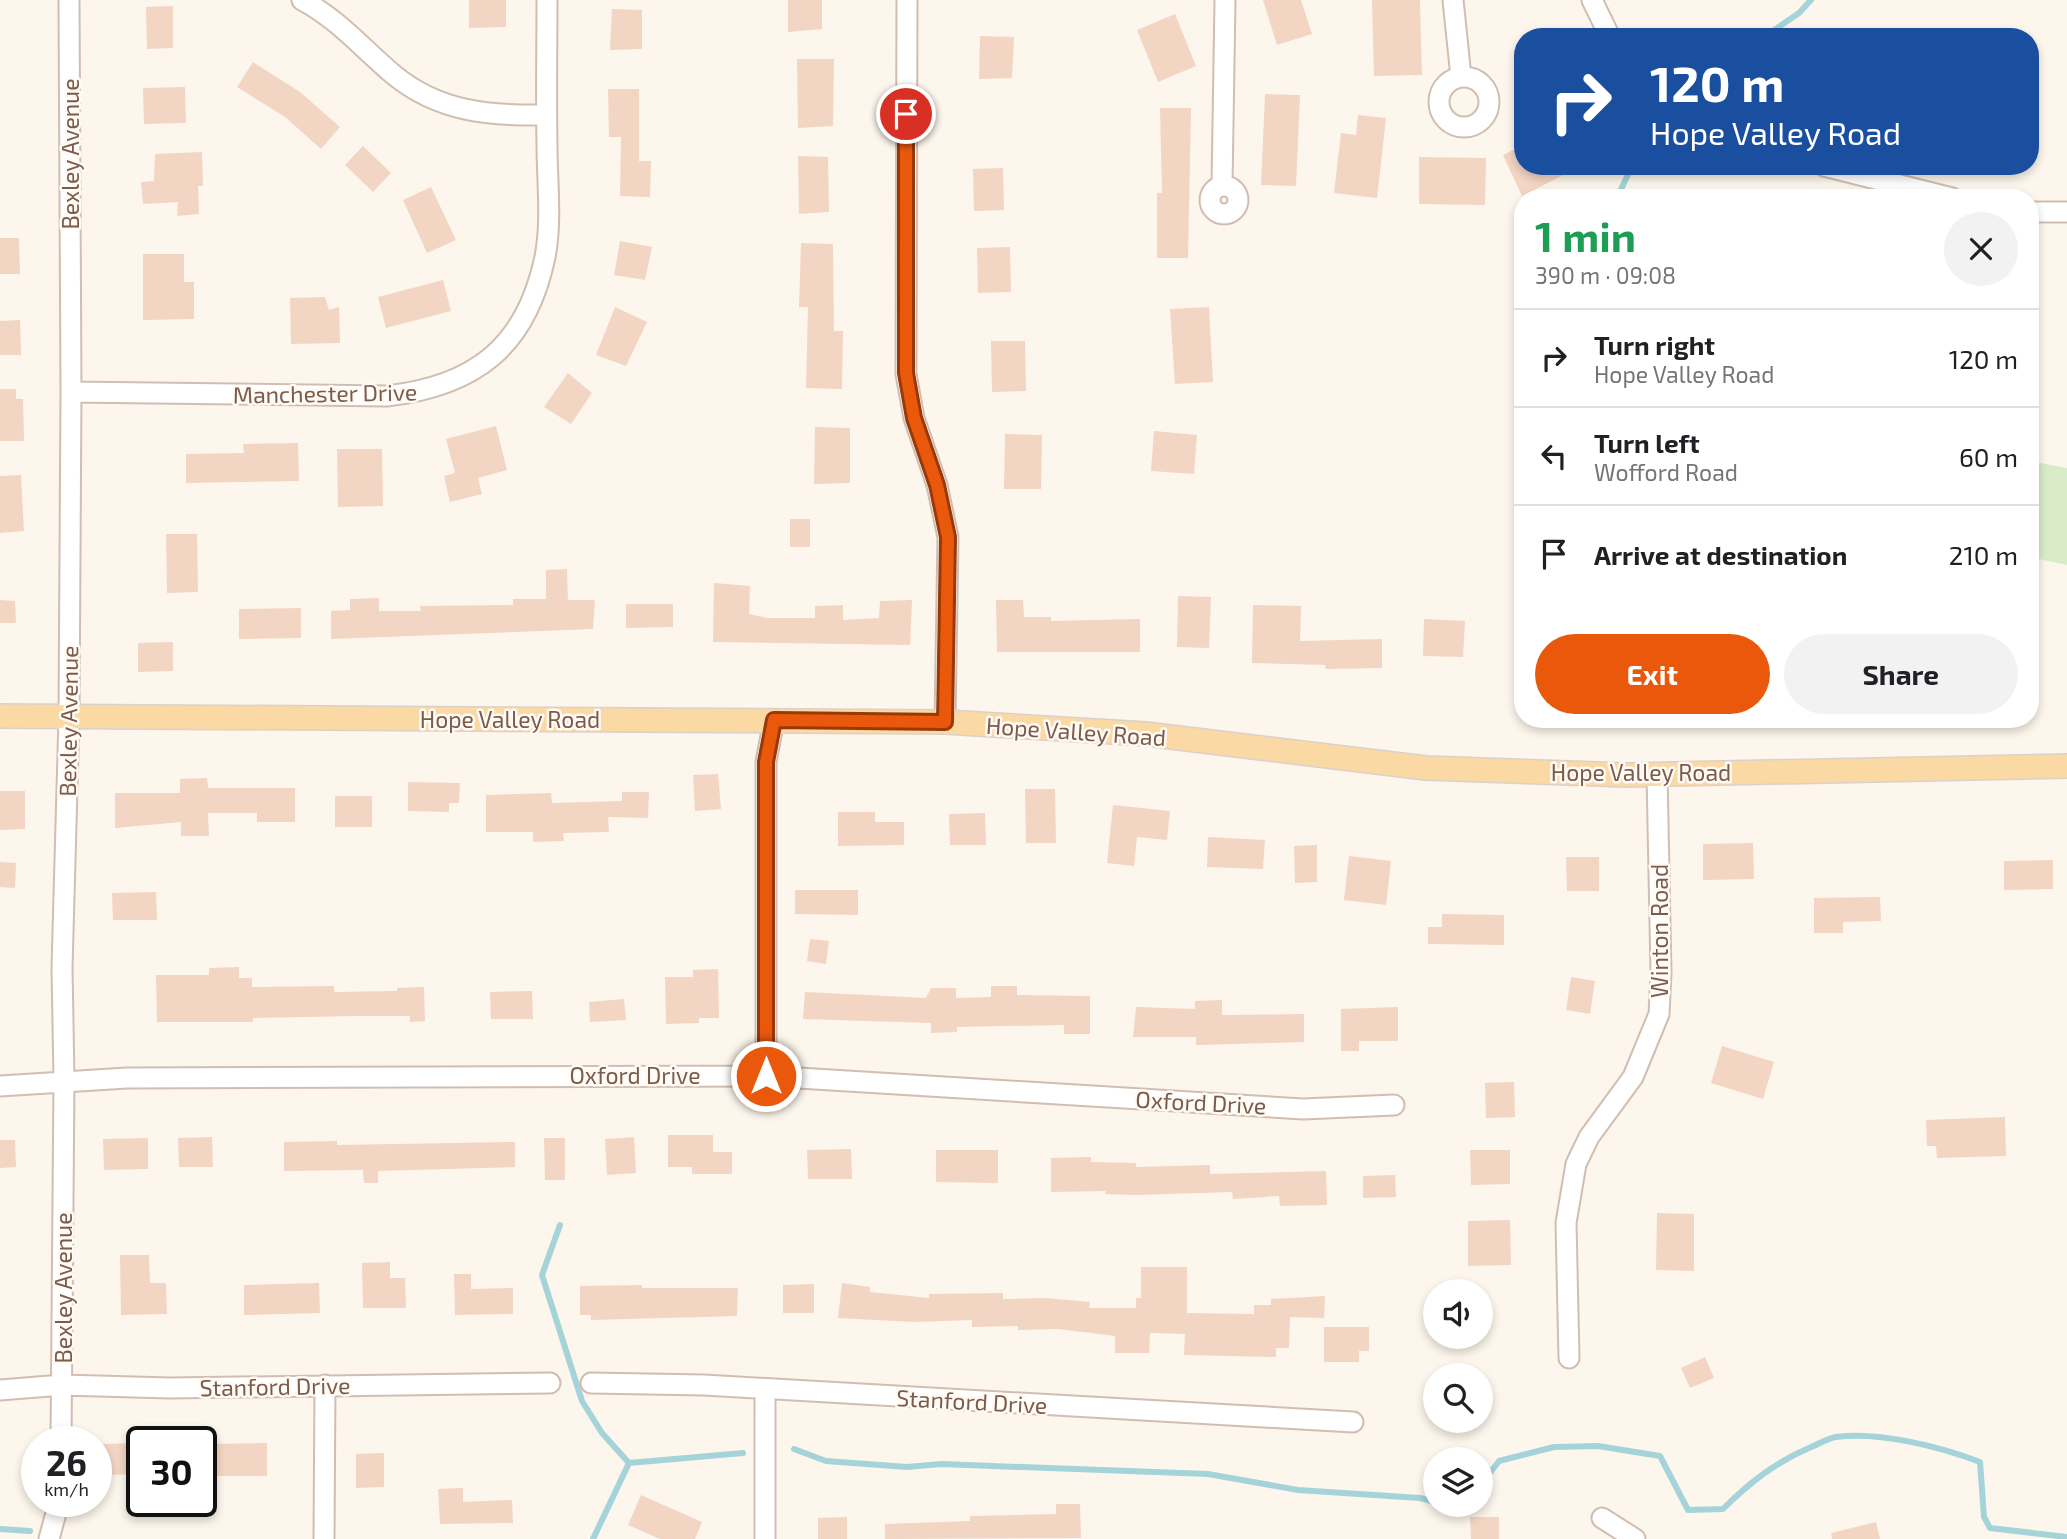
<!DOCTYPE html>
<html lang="en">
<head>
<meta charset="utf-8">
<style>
  :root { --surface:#fff; --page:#f2f2f2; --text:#202124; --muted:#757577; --line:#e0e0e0; --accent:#ea580c }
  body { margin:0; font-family:"Exo 2",sans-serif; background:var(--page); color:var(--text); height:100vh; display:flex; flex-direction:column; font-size:26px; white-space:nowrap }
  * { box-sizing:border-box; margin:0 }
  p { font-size:23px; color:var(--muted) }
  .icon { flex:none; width:38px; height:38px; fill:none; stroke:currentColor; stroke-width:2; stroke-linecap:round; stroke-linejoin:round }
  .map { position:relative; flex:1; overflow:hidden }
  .side { position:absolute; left:1514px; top:189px; width:525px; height:539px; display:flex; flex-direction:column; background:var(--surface); border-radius:28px; box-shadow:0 4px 10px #0003 }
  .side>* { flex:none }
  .top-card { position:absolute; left:1514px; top:28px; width:525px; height:147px; border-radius:28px; box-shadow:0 4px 10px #0003; background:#1a4fa0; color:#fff; overflow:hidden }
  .controls { position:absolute; left:1423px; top:1279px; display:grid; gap:14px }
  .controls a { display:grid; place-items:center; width:70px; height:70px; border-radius:50%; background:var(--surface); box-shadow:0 4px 10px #0003; font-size:35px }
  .speed { position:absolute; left:21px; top:1426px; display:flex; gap:14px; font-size:35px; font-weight:700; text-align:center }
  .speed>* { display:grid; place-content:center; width:91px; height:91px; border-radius:50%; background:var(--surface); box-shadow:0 4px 10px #0003; line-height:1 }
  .speed small { font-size:18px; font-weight:400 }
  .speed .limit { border:4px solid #111; border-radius:10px; background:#fff; color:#111 }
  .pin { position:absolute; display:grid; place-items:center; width:60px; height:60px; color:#fff; margin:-30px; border:4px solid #fff; border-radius:50%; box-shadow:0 2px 7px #0007 }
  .me { position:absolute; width:77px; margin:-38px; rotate:0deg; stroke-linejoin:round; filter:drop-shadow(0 0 5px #0008) }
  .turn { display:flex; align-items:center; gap:24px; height:147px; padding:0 21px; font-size:32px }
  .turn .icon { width:91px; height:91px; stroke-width:2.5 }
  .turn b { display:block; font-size:49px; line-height:60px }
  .round { display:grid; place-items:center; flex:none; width:74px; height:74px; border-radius:37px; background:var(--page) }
  .summary { display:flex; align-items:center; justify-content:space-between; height:119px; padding:0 21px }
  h1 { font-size:42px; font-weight:700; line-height:52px; color:#1e9e55 }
  .primary-button { display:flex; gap:14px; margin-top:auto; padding:14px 21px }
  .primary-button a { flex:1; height:80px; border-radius:42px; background:var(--accent); color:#fff; font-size:28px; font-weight:700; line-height:80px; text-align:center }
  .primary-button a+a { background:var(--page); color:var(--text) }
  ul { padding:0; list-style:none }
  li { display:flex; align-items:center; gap:21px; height:98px; padding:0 21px; border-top:2px solid var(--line) }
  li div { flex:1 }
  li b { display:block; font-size:26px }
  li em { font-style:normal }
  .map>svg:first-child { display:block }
  .green { fill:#d8ecc9 }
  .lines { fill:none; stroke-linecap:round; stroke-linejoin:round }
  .stream { stroke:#a5d3da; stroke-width:6 }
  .building { fill:#f3d5c3 }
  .minor-casing { stroke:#d1beb0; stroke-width:23 }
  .major-casing { stroke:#dad1cd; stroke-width:26 }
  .minor { stroke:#fff; stroke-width:19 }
  .major { stroke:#fbd9a5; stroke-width:23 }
  .route-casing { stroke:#983908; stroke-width:18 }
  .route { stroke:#ea580c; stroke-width:12 }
  .labels { text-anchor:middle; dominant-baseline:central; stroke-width:5; stroke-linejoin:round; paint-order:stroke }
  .street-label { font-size:23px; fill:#7a5c4d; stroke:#fffaf3 }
</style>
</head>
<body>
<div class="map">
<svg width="2067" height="1539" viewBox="0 0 2067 1539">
  <rect width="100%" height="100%" fill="#fdf6ec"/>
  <path class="green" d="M 2030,461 L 2067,468 L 2067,565 L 2030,557 Z"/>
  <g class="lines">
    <path class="stream" d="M 1764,37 L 1799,13 L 1811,0
      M 1617,198 L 1632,166
      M 560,1225 L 542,1275 L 582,1401 L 602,1433 L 629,1463
      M 794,1449 L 826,1461 L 907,1467 L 941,1464 L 1208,1474 L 1298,1490 L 1420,1498 L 1435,1502
      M 1480,1486 L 1499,1461 L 1554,1447 L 1598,1446 L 1660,1456 L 1688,1510 L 1723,1509 C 1750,1482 1776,1462 1811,1447 C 1819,1444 1828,1438 1836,1437 C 1879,1431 1941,1447 1980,1462 L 1984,1517 L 1990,1528 L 2067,1537
      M 1445,1505 L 1463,1510 L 1466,1505
      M 0,1529 L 30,1531
      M 593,1539 L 629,1463 L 743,1453"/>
  </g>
  <path class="building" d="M 469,0 L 506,0 L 506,27 L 469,28 Z
    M 788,0 L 822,0 L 822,29 L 788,32 Z
    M 1263,0 L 1301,0 L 1312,34 L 1277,45 Z
    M 1372,0 L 1420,0 L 1422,75 L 1374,76 Z
    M 173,6 L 173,48 L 147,49 L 146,7 Z
    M 612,9 L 642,10 L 642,49 L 610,50 Z
    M 1175,14 L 1196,66 L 1158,82 L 1137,30 Z
    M 980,36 L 1014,37 L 1012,78 L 979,79 Z
    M 797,59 L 834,59 L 833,126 L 798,128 Z
    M 253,62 L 300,92 L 340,127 L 321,149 L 285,117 L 237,87 Z
    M 185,87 L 186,123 L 144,124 L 143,88 Z
    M 608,89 L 639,89 L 639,161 L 651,161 L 650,197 L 620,196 L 621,137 L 609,137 Z
    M 1265,94 L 1300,95 L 1296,186 L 1261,185 Z
    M 1160,108 L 1191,108 L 1188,258 L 1157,258 L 1157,193 L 1162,193 Z
    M 1358,115 L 1386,118 L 1377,198 L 1334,193 L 1341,133 L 1356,135 Z
    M 363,146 L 391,173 L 373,192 L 345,165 Z
    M 1522,146 L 1522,166 L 1581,166 L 1522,196 L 1503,155 Z
    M 202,152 L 203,186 L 198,186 L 199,214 L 177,216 L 178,202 L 143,204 L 141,182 L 154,181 L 155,154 Z
    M 798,156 L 828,157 L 829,212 L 799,214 Z
    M 1419,157 L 1486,158 L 1485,205 L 1419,204 Z
    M 1003,168 L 1004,210 L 974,211 L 973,169 Z
    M 431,187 L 456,240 L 427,253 L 403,200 Z
    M 0,238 L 19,238 L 20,274 L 0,274 Z
    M 620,241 L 652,247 L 645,280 L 614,275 Z
    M 801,243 L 833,244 L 834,331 L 843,331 L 842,389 L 806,388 L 808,307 L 799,307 Z
    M 1010,247 L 1011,292 L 978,293 L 977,248 Z
    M 143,254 L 184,254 L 184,282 L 194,282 L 194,319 L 143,320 Z
    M 443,280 L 451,311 L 386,328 L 378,297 Z
    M 325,297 L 329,310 L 339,307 L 340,343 L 291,344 L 290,298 Z
    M 615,307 L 647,322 L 626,366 L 596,355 Z
    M 1209,307 L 1213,382 L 1175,384 L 1170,309 Z
    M 20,320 L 21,355 L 0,355 L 0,321 Z
    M 991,341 L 1025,341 L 1026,391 L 992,392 Z
    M 568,373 L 592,393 L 571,424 L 544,407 Z
    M 0,389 L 16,389 L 16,399 L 23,399 L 24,441 L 0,441 Z
    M 496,426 L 507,470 L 478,478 L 482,494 L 450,502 L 444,476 L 455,473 L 446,439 Z
    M 815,427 L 850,428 L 850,483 L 814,484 Z
    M 1154,431 L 1197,435 L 1194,474 L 1151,471 Z
    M 1005,434 L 1042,435 L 1041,489 L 1004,489 Z
    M 298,443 L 299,481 L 186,483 L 186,454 L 244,453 L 243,444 Z
    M 337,449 L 382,449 L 383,506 L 338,507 Z
    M 21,475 L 24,531 L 0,533 L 0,476 Z
    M 790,519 L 810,519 L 810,547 L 790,547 Z
    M 166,534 L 197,534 L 198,592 L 167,593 Z
    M 567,569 L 568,600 L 595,600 L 593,629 L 331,639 L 331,611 L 350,610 L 350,599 L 379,598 L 379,611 L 421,611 L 420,606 L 513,605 L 513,599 L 546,599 L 546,570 Z
    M 714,583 L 750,586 L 749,614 L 767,618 L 815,618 L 815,606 L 843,605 L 843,620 L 879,618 L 880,601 L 912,600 L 910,645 L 713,642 Z
    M 1178,596 L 1211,597 L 1209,648 L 1177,647 Z
    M 0,600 L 15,601 L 16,623 L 0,623 Z
    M 996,600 L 1023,600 L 1024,617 L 1051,617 L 1051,621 L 1140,619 L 1140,652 L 997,652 Z
    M 626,604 L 673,604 L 673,627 L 626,628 Z
    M 1253,605 L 1301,606 L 1300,641 L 1382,639 L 1382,668 L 1326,669 L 1325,665 L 1252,663 Z
    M 301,608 L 301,638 L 239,639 L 239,609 Z
    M 1424,619 L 1465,621 L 1463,657 L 1423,656 Z
    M 173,642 L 173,671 L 138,672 L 138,643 Z
    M 718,774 L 721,809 L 695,811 L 693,775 Z
    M 207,778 L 208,788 L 295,788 L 295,822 L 257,822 L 257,813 L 208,813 L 209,836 L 181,836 L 181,822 L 115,828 L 115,793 L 180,793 L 180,779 Z
    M 408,782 L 460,783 L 459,803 L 449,803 L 449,812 L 408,811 Z
    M 1025,789 L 1055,789 L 1056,843 L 1026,843 Z
    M 0,791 L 25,791 L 25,829 L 0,830 Z
    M 622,792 L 649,792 L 648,818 L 608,817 L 609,832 L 563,833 L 564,841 L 533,842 L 533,832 L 486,832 L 486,795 L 551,793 L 552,803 L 622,801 Z
    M 335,796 L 372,796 L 372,827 L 335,827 Z
    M 1113,805 L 1170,811 L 1167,840 L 1137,837 L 1134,866 L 1107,863 Z
    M 838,812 L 875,812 L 875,822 L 904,822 L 904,845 L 838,846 Z
    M 985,813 L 986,845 L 950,845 L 949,814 Z
    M 1208,837 L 1265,840 L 1263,869 L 1207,867 Z
    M 1753,843 L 1754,879 L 1703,880 L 1703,844 Z
    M 1317,845 L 1317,882 L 1295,883 L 1294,846 Z
    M 1349,856 L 1391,861 L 1386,905 L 1344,900 Z
    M 1566,857 L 1599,857 L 1599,891 L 1567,891 Z
    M 2053,860 L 2053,889 L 2004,890 L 2004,861 Z
    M 0,862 L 16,863 L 15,888 L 0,887 Z
    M 795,890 L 858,890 L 858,915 L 795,914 Z
    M 156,892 L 157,920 L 113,920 L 112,893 Z
    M 1880,897 L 1881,921 L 1843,922 L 1843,933 L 1814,933 L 1814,898 Z
    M 1442,914 L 1504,915 L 1504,945 L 1428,944 L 1428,927 L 1442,927 Z
    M 810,939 L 829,941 L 826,964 L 807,961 Z
    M 239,967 L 239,978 L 252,978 L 252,987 L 334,986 L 334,992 L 397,991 L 397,988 L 424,987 L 425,1021 L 410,1022 L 410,1016 L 357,1016 L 253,1018 L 253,1022 L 157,1022 L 156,975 L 209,975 L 209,968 Z
    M 718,969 L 719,1018 L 699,1018 L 699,1023 L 666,1024 L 665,977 L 693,977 L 693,970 Z
    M 1571,977 L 1595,981 L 1590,1014 L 1566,1010 Z
    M 991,986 L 1017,986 L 1017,995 L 1090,996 L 1090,1034 L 1064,1034 L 1064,1025 L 957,1027 L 957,1032 L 931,1033 L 931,1023 L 803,1019 L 805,992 L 926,998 L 931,988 L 956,988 L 956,998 L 991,997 Z
    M 532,991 L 533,1019 L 491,1019 L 490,992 Z
    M 624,999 L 626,1020 L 590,1022 L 589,1002 Z
    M 1222,1000 L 1222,1015 L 1304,1014 L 1304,1042 L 1196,1045 L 1196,1037 L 1133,1037 L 1136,1007 L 1195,1009 L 1195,1001 Z
    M 1398,1007 L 1398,1041 L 1359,1041 L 1359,1051 L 1341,1051 L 1341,1009 Z
    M 1722,1046 L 1774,1062 L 1763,1099 L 1711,1083 Z
    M 1514,1082 L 1515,1117 L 1486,1118 L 1485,1083 Z
    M 2005,1117 L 2006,1156 L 1937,1158 L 1936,1146 L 1927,1146 L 1926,1120 Z
    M 668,1135 L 713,1135 L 713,1152 L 732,1152 L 732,1174 L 692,1174 L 692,1167 L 668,1167 Z
    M 212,1137 L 213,1167 L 179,1167 L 178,1138 Z
    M 634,1137 L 636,1173 L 607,1175 L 605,1139 Z
    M 148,1138 L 148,1169 L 104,1170 L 103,1139 Z
    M 544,1138 L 565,1138 L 565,1180 L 545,1180 Z
    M 0,1140 L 15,1140 L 16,1167 L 0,1168 Z
    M 337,1141 L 337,1145 L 515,1142 L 515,1167 L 378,1171 L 378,1183 L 364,1183 L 363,1170 L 284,1171 L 284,1142 Z
    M 851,1149 L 852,1179 L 808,1179 L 807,1150 Z
    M 936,1150 L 998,1150 L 998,1183 L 936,1182 Z
    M 1470,1150 L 1510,1150 L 1510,1184 L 1471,1185 Z
    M 1091,1157 L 1091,1162 L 1136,1163 L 1136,1167 L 1210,1165 L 1210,1174 L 1326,1171 L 1327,1205 L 1280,1206 L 1279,1196 L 1233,1199 L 1232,1192 L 1136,1195 L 1105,1194 L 1106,1191 L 1051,1192 L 1051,1158 Z
    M 1395,1175 L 1396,1197 L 1363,1198 L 1363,1176 Z
    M 1657,1213 L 1694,1214 L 1694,1271 L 1656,1270 Z
    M 1510,1220 L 1511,1265 L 1468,1266 L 1468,1221 Z
    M 120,1255 L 149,1255 L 150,1283 L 166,1283 L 167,1314 L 121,1315 Z
    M 390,1262 L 390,1278 L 405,1278 L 406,1308 L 363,1308 L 362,1263 Z
    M 1141,1267 L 1187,1267 L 1187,1313 L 1254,1314 L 1254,1305 L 1271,1305 L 1271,1299 L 1325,1296 L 1324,1318 L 1290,1317 L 1289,1348 L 1276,1348 L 1276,1357 L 1184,1355 L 1185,1334 L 1150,1333 L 1149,1353 L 1115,1353 L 1115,1336 L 1058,1329 L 1018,1330 L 1018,1326 L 972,1327 L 972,1320 L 914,1322 L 838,1318 L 842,1283 L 870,1287 L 870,1292 L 929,1298 L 929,1294 L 1003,1293 L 1003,1299 L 1044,1298 L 1090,1302 L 1089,1308 L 1136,1308 L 1136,1298 L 1141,1298 Z
    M 454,1274 L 471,1274 L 471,1289 L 513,1288 L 513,1314 L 455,1315 Z
    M 319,1283 L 320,1313 L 244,1315 L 244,1285 Z
    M 814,1284 L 814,1313 L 783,1313 L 783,1285 Z
    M 642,1285 L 642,1288 L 738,1288 L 737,1316 L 591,1320 L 591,1315 L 580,1315 L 580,1286 Z
    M 1324,1327 L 1369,1327 L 1369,1351 L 1359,1351 L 1359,1362 L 1324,1362 Z
    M 1705,1357 L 1714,1378 L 1690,1388 L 1681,1368 Z
    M 142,1443 L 142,1474 L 103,1475 L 102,1444 Z
    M 267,1443 L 267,1476 L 208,1476 L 208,1444 Z
    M 384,1453 L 384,1487 L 356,1488 L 356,1454 Z
    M 463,1488 L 463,1502 L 512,1500 L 513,1523 L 440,1524 L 438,1489 Z
    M 641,1495 L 702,1522 L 695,1539 L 660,1539 L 628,1525 Z
    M 1056,1504 L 1080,1504 L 1081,1538 L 885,1539 L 885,1524 L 970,1521 L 970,1516 L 1056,1514 Z
    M 847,1517 L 847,1539 L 818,1539 L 818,1518 Z
    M 1470,1517 L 1499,1517 L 1499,1539 L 1471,1539 Z
    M 1876,1522 L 1880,1539 L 1832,1539 L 1831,1533 Z"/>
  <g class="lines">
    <g class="minor-casing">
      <path id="minor" d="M 302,0 C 338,19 363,49 394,75 C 439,112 490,116 546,115
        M 907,0 L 906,374 L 914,418 L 937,485 L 948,537 L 945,722
        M 1453,0 L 1461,77
        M 1592,0 L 1610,37
        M1439 102a25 25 0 1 1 50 0a25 25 0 1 1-50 0Z
        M 1824,166 L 1952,198
        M 1222,186 L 1225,0
        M1210 200a14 14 0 1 1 28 0a14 14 0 1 1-28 0Z
        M 2030,212 L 2067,212
        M 71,392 L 387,396 C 475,386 526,347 545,257 C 552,221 547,181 547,145 C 546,96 547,48 547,0
        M 766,1076 L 766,762 L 774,720
        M 0,1086 L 127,1078 L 766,1076 L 1303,1109 L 1394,1105
        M 1569,1358 L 1566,1223 L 1576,1164 L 1589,1137 L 1633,1077 L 1659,1014 L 1661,973 L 1657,774
        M 591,1383 L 704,1385 L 1353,1422
        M 765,1389 L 765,1539
        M 0,1390 L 62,1385 L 170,1388 L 550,1383
        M 61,1442 L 64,1079 L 62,968 L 69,717 L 71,392 L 69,0
        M 1602,1518 L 1635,1539
        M 49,1539 L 59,1502
        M 324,1539 L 325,1385"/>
    </g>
    <g class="major-casing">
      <path id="major" d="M 0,716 L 945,722 L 1146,734 L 1426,768 L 1626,775 L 2067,766"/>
    </g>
    <use href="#minor" class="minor"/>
    <use href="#major" class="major"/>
  </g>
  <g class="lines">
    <g class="route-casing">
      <path id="route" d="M 766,1076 L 766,762 L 774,720 L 945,722 L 948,537 L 937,485 L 914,418 L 906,373 L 906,114"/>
    </g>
    <use href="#route" class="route"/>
  </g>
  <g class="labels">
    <g class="street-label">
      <text transform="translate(70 154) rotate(-90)">Bexley Avenue</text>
      <text transform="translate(325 393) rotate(-1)">Manchester Drive</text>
      <text x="510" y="719">Hope Valley Road</text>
      <text transform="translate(68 721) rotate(-89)">Bexley Avenue</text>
      <text transform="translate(1076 731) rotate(4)">Hope Valley Road</text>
      <text x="1641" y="772">Hope Valley Road</text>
      <text transform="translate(1659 931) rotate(-90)">Winton Road</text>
      <text x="635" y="1075">Oxford Drive</text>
      <text transform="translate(1201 1102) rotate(3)">Oxford Drive</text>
      <text transform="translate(63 1288) rotate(-90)">Bexley Avenue</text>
      <text transform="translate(275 1386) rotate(-1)">Stanford Drive</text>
      <text transform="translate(972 1401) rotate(3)">Stanford Drive</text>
    </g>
  </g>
</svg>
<div class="controls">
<a><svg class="icon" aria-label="sound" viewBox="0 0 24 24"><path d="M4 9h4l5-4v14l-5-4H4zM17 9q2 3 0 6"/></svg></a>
<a><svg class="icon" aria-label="search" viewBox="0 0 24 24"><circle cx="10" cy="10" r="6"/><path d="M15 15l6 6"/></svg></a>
<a><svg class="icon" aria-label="layers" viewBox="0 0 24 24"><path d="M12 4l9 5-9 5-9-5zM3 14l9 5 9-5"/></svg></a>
</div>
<div class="speed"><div>26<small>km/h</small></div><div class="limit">30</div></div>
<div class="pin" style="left:906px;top:114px;background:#d93025"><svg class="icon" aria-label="arrive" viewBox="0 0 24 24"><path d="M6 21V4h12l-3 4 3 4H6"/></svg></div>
<svg class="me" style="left:766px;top:1076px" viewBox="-20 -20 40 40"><circle r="17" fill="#ea580c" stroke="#fff" stroke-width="3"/><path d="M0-11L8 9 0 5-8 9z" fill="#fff"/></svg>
<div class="top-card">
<div class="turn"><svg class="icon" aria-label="right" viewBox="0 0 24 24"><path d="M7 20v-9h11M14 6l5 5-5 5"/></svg><div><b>120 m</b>Hope Valley Road</div></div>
</div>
<section class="side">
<div class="summary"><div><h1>1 min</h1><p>390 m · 09:08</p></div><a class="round"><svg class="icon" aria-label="close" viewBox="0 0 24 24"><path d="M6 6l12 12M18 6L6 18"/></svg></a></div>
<ul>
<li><svg class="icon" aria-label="right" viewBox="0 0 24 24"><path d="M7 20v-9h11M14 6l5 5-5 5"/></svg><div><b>Turn right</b><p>Hope Valley Road</p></div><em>120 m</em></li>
<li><svg class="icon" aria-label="left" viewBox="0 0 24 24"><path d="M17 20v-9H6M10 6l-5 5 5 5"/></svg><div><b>Turn left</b><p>Wofford Road</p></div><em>60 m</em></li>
<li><svg class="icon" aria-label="arrive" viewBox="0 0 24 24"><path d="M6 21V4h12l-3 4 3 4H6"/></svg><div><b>Arrive at destination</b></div><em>210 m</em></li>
</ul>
<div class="primary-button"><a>Exit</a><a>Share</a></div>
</section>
</div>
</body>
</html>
